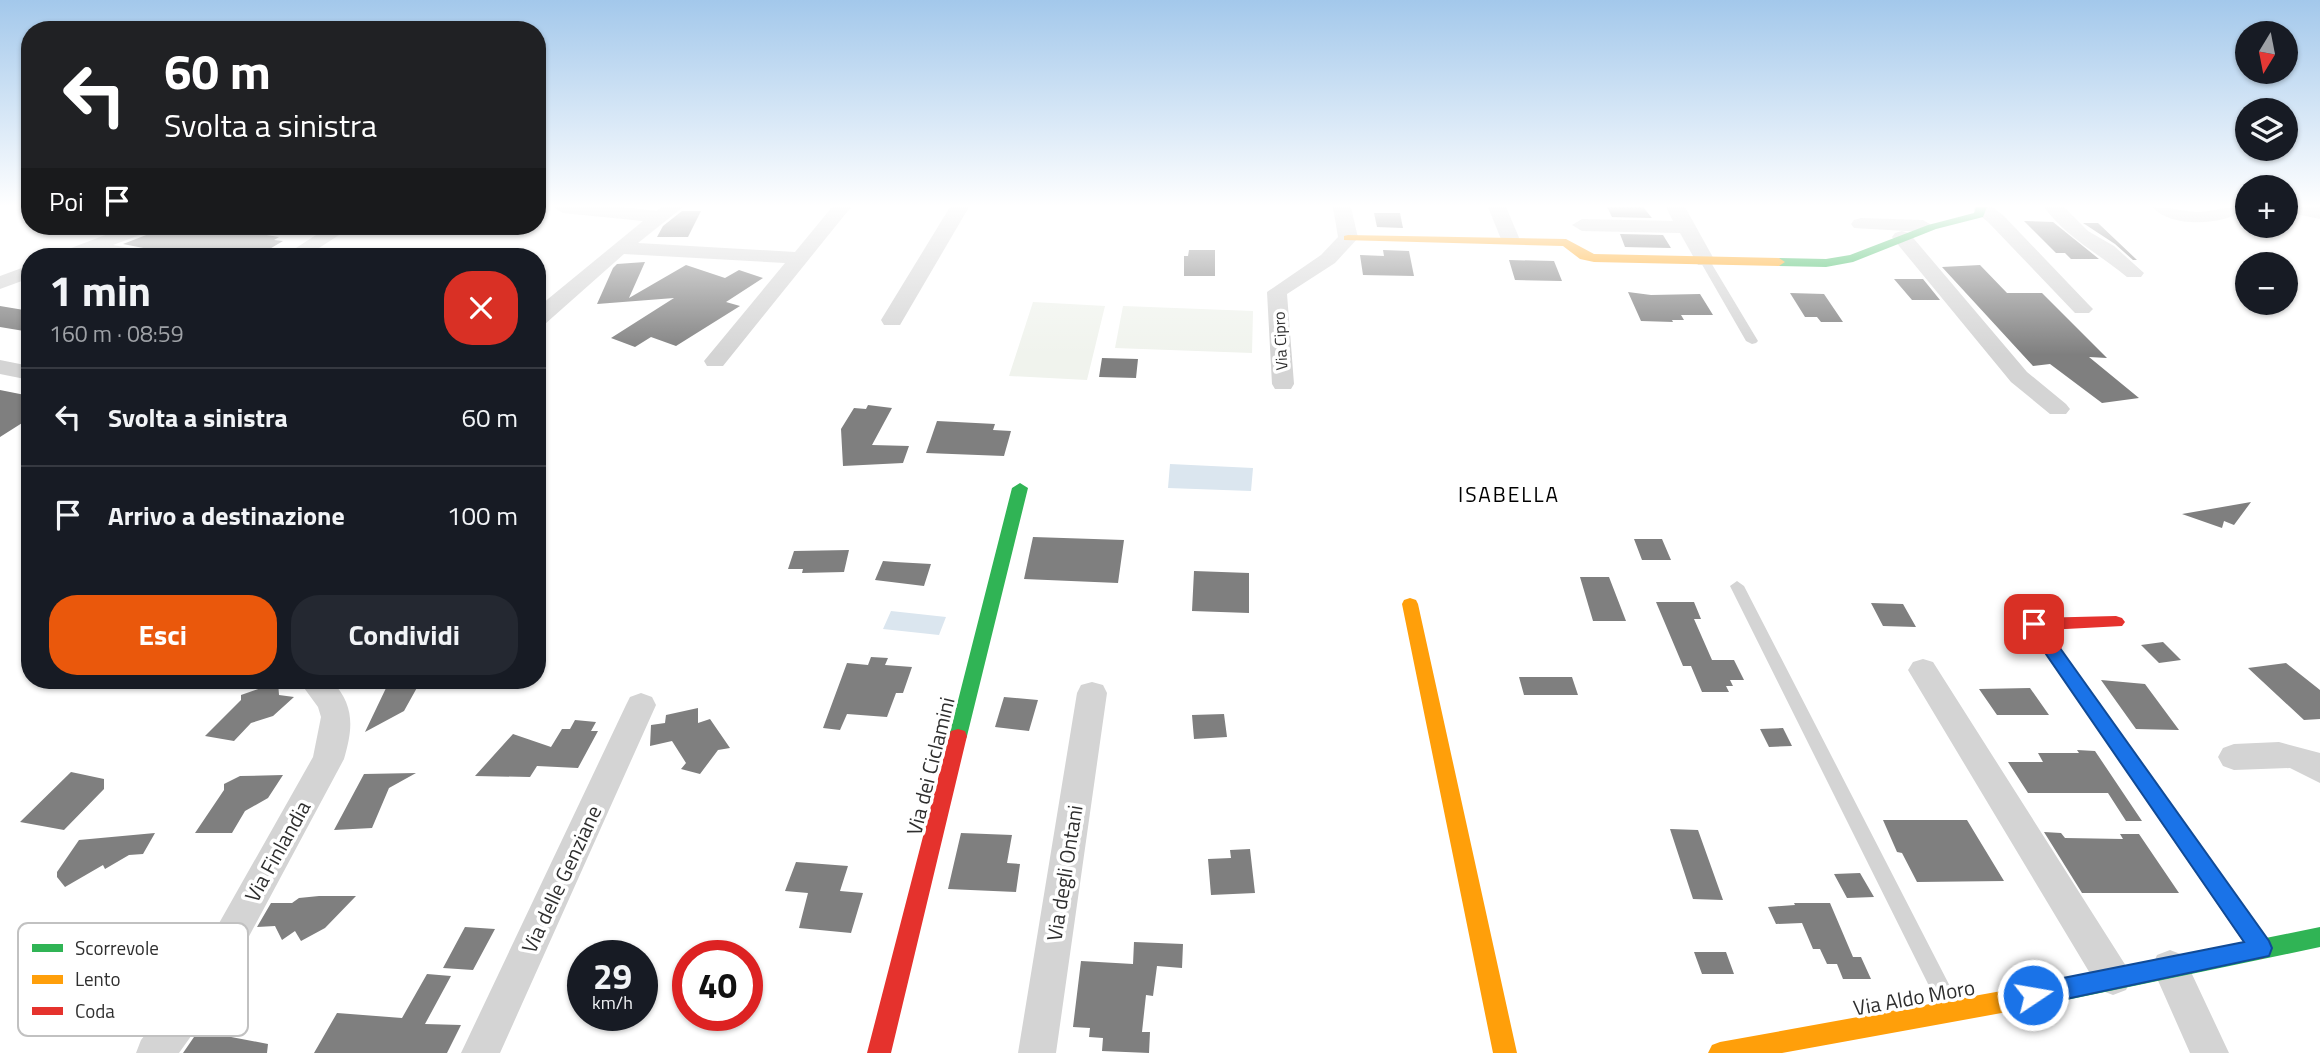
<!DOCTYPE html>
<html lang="it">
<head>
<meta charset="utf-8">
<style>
  :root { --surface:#171b24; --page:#242831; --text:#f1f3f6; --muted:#9ea1a6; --line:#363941; --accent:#ea580c }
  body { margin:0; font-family:"Titillium Web",sans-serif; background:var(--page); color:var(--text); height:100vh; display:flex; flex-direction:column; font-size:26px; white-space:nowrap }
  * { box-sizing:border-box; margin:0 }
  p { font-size:23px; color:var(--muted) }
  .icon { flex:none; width:38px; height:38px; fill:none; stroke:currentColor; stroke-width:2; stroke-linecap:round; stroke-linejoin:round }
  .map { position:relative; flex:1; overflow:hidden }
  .side { position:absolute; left:21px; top:248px; width:525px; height:441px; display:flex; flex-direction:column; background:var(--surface); border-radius:28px; box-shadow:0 2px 5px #0004 }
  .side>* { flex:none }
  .guide { position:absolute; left:21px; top:21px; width:525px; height:214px; border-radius:28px; box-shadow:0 2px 5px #0004; background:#202124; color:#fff; overflow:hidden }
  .needle { width:46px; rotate:190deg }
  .buttons { position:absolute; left:2235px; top:21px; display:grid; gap:14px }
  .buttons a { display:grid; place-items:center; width:63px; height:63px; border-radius:50%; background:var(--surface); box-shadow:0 2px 5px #0004; font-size:35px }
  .speed { position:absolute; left:567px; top:940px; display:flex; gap:14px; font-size:35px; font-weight:700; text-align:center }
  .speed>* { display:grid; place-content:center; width:91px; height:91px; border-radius:50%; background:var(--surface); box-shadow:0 2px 5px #0004; line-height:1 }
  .speed small { font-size:18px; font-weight:400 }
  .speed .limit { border:10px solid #d22; background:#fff; color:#111 }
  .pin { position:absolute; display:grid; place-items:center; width:60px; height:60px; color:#fff; margin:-30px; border-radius:14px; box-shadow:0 4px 10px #0006 }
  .me { position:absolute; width:77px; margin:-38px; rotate:78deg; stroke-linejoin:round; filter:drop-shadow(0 0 5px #0008) }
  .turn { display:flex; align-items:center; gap:24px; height:147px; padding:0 28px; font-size:32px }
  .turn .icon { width:91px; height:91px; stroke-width:2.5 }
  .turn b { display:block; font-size:49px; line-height:60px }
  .then { display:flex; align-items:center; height:66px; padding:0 28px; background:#0003; gap:14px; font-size:26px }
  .round { display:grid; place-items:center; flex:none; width:74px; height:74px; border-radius:28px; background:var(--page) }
  .overview { display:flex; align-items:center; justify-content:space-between; height:119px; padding:0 28px }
  h1 { font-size:42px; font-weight:700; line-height:52px }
  .button { display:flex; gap:14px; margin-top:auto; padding:14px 28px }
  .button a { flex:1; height:80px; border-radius:28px; background:var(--accent); color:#fff; font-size:28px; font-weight:700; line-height:80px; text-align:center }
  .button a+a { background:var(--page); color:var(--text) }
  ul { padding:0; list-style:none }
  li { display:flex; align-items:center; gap:21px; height:98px; padding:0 28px; border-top:2px solid var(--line) }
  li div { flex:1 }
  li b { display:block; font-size:26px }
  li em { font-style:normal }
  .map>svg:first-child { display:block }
  .green { fill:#f0f3ed }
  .water { fill:#dbe6ef }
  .building { fill:#7f7f7f }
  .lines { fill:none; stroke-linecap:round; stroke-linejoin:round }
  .lane { fill:#d4d4d4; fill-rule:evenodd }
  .street { fill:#d4d4d4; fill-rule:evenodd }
  .fast { fill:#30b455; fill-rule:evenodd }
  .slow { fill:#ff9f0a; fill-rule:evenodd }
  .jam { fill:#e5322d; fill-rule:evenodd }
  .route { fill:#1a73e8; stroke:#114b97; stroke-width:2 }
  .labels { text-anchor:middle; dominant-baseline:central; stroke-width:7; stroke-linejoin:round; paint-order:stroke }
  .far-street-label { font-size:16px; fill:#2f2f2f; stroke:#fff }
  .quarter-label { font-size:21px; letter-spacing:2px; fill:#000; stroke:#fff }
  .near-street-label { font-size:21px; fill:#2f2f2f; stroke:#fff }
  .key { fill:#fff; stroke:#c1c1c1; stroke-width:2 }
  .key-label { font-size:19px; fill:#2f2f2f }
</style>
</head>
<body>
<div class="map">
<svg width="2320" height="1053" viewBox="0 0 2320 1053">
  <rect width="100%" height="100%" fill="#fff"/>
  <path class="green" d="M 1033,302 L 1105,306 L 1087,380 L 1009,376 Z
    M 1123,306 L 1253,311 L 1252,353 L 1115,348 Z"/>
  <path class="water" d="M 1170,464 L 1253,468 L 1251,491 L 1168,488 Z
    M 891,611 L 946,617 L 939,635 L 883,629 Z"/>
  <path class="building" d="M 1607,207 L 1643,207 L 1652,218 L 1612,217 Z
    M 682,211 L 701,211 L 688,237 L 657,237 L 663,226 Z
    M 1374,213 L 1400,213 L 1403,228 L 1377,227 Z
    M 2024,221 L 2053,222 L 2099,259 L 2071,259 L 2065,253 L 2056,253 Z
    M 2083,223 L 2098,223 L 2137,260 L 2133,260 L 2115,244 Z
    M 159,226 L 203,228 L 212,226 L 279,237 L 274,240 L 283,241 L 256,257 L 197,250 L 184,256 L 123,244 L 154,232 Z
    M 1620,234 L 1663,235 L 1671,248 L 1625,247 Z
    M 1189,250 L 1215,250 L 1215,276 L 1184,276 L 1184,256 L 1188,256 Z
    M 1383,250 L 1409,251 L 1414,276 L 1363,275 L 1360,255 L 1384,256 Z
    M 1509,260 L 1554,261 L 1562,281 L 1515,280 Z
    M 645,262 L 629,298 L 686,265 L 725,278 L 739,270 L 763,278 L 726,302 L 740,306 L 676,346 L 651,337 L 635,347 L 611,338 L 674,298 L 597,304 L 613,268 L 617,264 Z
    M 1980,265 L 2007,293 L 2042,293 L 2107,358 L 2089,357 L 2139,398 L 2102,403 L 2050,364 L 2033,366 L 1942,267 Z
    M 1894,279 L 1923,279 L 1940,300 L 1912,300 Z
    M 1628,292 L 1651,295 L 1700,294 L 1713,315 L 1681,315 L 1684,320 L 1672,320 L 1673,322 L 1641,321 Z
    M 1790,293 L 1824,294 L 1843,322 L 1821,322 L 1817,317 L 1805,317 Z
    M 0,306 L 30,311 L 30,332 L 0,327 Z
    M 1102,358 L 1138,359 L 1136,378 L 1099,377 Z
    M 0,390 L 30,396 L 30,418 L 0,437 Z
    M 868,405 L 892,408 L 872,445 L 909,446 L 903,463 L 843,466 L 841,429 L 854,408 L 866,409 Z
    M 937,421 L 995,424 L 993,430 L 1011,431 L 1004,456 L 926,453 Z
    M 2251,502 L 2234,525 L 2224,521 L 2222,528 L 2182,514 Z
    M 1033,537 L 1124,540 L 1118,583 L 1024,579 Z
    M 1634,539 L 1662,539 L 1671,560 L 1642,560 Z
    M 849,550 L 844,572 L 802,573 L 803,569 L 788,569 L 794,551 Z
    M 883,561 L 895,562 L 931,564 L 924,586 L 875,580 Z
    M 1194,571 L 1249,573 L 1249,613 L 1192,611 Z
    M 1580,577 L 1609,577 L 1626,621 L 1593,621 Z
    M 1656,602 L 1694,602 L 1701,619 L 1694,619 L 1712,660 L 1734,660 L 1744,680 L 1730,680 L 1733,686 L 1726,686 L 1729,692 L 1702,692 L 1691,666 L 1683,666 Z
    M 1871,603 L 1903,604 L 1916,627 L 1883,626 Z
    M 2163,642 L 2181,660 L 2159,663 L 2141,645 Z
    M 871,657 L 888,658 L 885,665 L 912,667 L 903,693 L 896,693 L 887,717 L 847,714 L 840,730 L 823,728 L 847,663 L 868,665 Z
    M 2286,663 L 2320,690 L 2320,719 L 2304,720 L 2248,668 Z
    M 1519,677 L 1572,677 L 1578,695 L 1524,695 Z
    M 2101,680 L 2145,684 L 2179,730 L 2136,729 Z
    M 278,682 L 279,695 L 294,697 L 273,716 L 251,723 L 234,741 L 205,736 L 241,700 L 241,695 Z
    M 419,684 L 404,711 L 365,732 L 387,686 Z
    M 2030,688 L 2049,715 L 1997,715 L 1979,689 Z
    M 1004,697 L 1038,700 L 1029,731 L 995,727 Z
    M 698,708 L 698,723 L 710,719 L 730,748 L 718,750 L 700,774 L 681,769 L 686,763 L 672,741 L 650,746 L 651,725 L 665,723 L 666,715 Z
    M 1224,714 L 1227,737 L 1194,739 L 1192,715 Z
    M 575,720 L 596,722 L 591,731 L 598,731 L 578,768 L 537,766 L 530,777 L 475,776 L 513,734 L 551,747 L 562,729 L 570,729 Z
    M 1783,728 L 1792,746 L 1769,747 L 1760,729 Z
    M 2077,750 L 2095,751 L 2142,821 L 2126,821 L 2108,793 L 2028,793 L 2008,762 L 2043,762 L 2038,753 L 2079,753 Z
    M 71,772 L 104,779 L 104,789 L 64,830 L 20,822 Z
    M 416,773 L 389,788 L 372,828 L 334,830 L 364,774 Z
    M 283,775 L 268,798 L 245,811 L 232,833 L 195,833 L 224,790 L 224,784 L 240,776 Z
    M 1883,820 L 1967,820 L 2004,881 L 1917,882 L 1902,853 L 1897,852 Z
    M 1670,829 L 1698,830 L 1723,900 L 1693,899 Z
    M 2044,832 L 2061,833 L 2065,838 L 2123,839 L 2120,834 L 2139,834 L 2179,893 L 2082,893 Z
    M 155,833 L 143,854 L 129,855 L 105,869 L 103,865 L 65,887 L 57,877 L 57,872 L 79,840 Z
    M 961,833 L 1012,835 L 1007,863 L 1020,864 L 1016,892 L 948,889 Z
    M 1250,849 L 1255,893 L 1211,895 L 1208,859 L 1231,858 L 1230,850 Z
    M 796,862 L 848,866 L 840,891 L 863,893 L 851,933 L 799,928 L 808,893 L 785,891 Z
    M 1860,873 L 1874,897 L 1847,898 L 1834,874 Z
    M 319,896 L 356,896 L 325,928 L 301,941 L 295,931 L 282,940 L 275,926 L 257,927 L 271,903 L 292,903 L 299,898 Z
    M 1794,903 L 1830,903 L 1853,957 L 1861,957 L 1871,979 L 1843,979 L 1837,964 L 1827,964 L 1820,949 L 1813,949 L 1802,923 L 1776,924 L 1768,907 L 1795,905 Z
    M 465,927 L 495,929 L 473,970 L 443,968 Z
    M 1134,942 L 1183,944 L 1182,968 L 1157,966 L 1153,996 L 1146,995 L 1142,1032 L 1150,1032 L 1149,1053 L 1102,1051 L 1103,1038 L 1089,1037 L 1090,1028 L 1073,1027 L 1081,961 L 1133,964 Z
    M 1694,952 L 1726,952 L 1734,974 L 1702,974 Z
    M 427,974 L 451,976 L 425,1024 L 461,1025 L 447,1053 L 314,1053 L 337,1013 L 402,1018 Z
    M 226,1036 L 268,1044 L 267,1053 L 183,1053 L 194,1037 Z"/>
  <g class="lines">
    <path class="lane" d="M 1705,258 L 1710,261 L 1758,341 L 1756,343 L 1752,344 L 1746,341 L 1700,261 Z
      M 1737,581 L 1744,586 L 1956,998 L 1959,1005 L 1956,1012 L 1949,1014 L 1942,1012 L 1730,586 Z"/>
    <path class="street" d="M 554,207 L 622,207 L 657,211 L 661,207 L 683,207 L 638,243 L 795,252 L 832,207 L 851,207 L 723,366 L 707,366 L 704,361 L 785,263 L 624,254 L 545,324 L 537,325 L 537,308 L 643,221 L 563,213 Z
      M 950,207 L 969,207 L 900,325 L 884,325 L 881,320 Z
      M 1333,207 L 1351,207 L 1358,238 L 1335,263 L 1287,294 L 1294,384 L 1291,389 L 1275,389 L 1272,384 L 1267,292 L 1321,255 L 1338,237 Z
      M 1488,207 L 1506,207 L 1520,240 L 1517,244 L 1503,244 Z
      M 1666,207 L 1685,207 L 1715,261 L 1712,265 L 1698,265 L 1680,233 L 1582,231 L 1572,225 L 1582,219 L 1673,221 Z
      M 1975,207 L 1992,207 L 2003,215 L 2089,305 L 2093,309 L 2089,313 L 2075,313 L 1989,223 L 1974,210 Z
      M 2044,207 L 2064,207 L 2088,231 L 2114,246 L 2144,273 L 2141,277 L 2127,277 C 2099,254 2066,237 2044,207 Z
      M 2152,207 C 2168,207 2182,211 2197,212 C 2214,212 2232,204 2247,209 C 2225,225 2172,229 2152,207 Z
      M 2286,207 L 2320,207 L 2320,219 L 2286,212 Z
      M 1861,218 L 1923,220 L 1933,226 L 1923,232 L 1854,228 L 1851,224 L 1854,220 Z
      M 129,226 L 156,226 L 153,230 L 113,245 L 156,253 L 159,257 C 137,257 116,256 95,254 C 83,254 68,258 55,257 L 58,253 Z
      M 330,226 L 353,226 L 305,257 L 282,257 Z
      M 1902,231 L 1909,233 L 2027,372 L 2066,404 L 2070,409 L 2066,414 L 2050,414 L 2011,382 L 1895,241 L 1892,237 L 1895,233 Z
      M 30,265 L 30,278 L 0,289 L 0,276 Z
      M 0,360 L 30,366 L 30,380 L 0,374 Z
      M 1923,659 L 1933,662 L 2126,966 L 2132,978 L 2126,990 L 2113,995 L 2100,990 L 1908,670 L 1913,662 Z
      M 299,681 L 332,681 C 355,706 353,728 344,759 L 209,1011 L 179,1053 L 136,1053 L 141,1040 L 183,987 L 313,757 L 321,717 L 318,707 Z
      M 1092,682 L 1103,685 L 1107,693 L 1056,1053 L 1018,1053 L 1077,693 L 1081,685 Z
      M 641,693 L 652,697 L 656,705 L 500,1053 L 461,1053 L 626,705 L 630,697 Z
      M 2279,742 L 2320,753 L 2320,783 L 2290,768 L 2234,770 L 2223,766 L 2218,757 L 2223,748 L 2234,744 Z
      M 2170,950 L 2183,955 L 2229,1053 L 2190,1053 L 2152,967 L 2157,955 Z"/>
    <path class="fast" d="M 1976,207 L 1987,207 L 1983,217 L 1936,229 L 1853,262 L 1826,267 L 1779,266 L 1773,262 L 1779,258 L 1826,259 L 1850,255 L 1928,225 L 1974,213 Z
      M 1020,483 L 1028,488 L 967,736 L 965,741 L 958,743 L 951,741 L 949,736 L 1012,488 Z
      M 2320,927 L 2320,947 L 2029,1008 L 2021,1004 L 2018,997 L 2021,990 L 2029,986 Z"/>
    <path class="slow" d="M 1348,235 L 1566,239 L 1594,254 L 1779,258 L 1785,262 L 1779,266 L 1594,262 L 1580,259 L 1563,246 L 1344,240 L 1344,236 Z
      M 1410,598 L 1416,600 L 1418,604 L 1517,1053 L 1493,1053 L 1402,604 L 1404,600 Z
      M 2029,986 L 2037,990 L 2040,997 L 2037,1004 L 2029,1008 L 1782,1053 L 1708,1053 L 1712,1045 L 1720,1042 Z"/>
    <path class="jam" d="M 2116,616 L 2122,618 L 2125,622 L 2122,626 L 2047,630 L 2269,942 L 2272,949 L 2269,956 L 2261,959 L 2253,956 L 2025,624 L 2028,620 L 2034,618 Z
      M 958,729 L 965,731 L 967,736 L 891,1053 L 867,1053 L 949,736 L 951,731 Z"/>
  </g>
  <linearGradient id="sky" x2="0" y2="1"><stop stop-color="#a3c8eb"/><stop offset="0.58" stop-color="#fff"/><stop offset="1" stop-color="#fff" stop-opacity="0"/></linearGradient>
  <rect width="2320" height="355" fill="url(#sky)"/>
  <path class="route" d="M 2034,618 L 2040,620 L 2269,941 L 2272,948 L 2269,956 L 2033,1006 L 2025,1003 L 2022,995 L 2025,988 L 2033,984 L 2244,942 L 2028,628 L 2025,624 Z"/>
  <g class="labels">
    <g class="far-street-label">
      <text transform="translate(1280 341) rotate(-93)">Via Cipro</text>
    </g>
    <g class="quarter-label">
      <text x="1509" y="494">ISABELLA</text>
    </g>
    <g class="near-street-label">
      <text transform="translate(930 766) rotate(-76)">Via dei Ciclamini</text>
      <text transform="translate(277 851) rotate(-61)">Via Finlandia</text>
      <text transform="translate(1064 873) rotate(-81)">Via degli Ontani</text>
      <text transform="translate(561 879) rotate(-65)">Via delle Genziane</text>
      <text transform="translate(1914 997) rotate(-10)">Via Aldo Moro</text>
    </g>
  </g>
  <rect x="18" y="923" width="230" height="113" rx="10" class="key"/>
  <rect x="32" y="944" width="31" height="8" fill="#30b455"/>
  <rect x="32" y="975" width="31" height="9" fill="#ff9f0a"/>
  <rect x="32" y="1007" width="31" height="8" fill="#e5322d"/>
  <g class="key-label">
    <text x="75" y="955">Scorrevole</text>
    <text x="75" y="986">Lento</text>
    <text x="75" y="1018">Coda</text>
  </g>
</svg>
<div class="buttons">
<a><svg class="needle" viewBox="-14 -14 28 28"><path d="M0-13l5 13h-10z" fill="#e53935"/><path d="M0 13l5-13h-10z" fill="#9ea1a6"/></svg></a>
<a><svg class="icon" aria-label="layers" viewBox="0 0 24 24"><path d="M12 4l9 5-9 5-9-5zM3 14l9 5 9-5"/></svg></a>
<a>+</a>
<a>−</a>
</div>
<div class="speed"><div>29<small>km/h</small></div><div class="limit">40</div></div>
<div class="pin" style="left:2034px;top:624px;background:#d93025"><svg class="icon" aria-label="arrive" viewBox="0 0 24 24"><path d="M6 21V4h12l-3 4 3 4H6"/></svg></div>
<svg class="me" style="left:2033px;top:995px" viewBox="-20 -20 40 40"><circle r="17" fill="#1a73e8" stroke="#fff" stroke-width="3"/><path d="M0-11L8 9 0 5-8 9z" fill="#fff"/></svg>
<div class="guide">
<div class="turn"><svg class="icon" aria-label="left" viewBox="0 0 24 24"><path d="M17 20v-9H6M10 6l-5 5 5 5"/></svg><div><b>60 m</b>Svolta a sinistra</div></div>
<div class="then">Poi<svg class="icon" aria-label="arrive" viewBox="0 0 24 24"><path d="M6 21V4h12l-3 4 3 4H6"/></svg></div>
</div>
<section class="side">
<div class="overview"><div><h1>1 min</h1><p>160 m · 08:59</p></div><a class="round" style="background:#d93025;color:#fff"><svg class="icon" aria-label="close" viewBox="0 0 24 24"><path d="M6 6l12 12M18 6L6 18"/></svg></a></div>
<ul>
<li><svg class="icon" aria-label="left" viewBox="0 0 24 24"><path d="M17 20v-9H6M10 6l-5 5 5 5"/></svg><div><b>Svolta a sinistra</b></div><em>60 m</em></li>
<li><svg class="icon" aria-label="arrive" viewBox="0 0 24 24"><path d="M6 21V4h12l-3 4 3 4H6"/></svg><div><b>Arrivo a destinazione</b></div><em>100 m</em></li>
</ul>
<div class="button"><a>Esci</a><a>Condividi</a></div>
</section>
</div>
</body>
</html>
